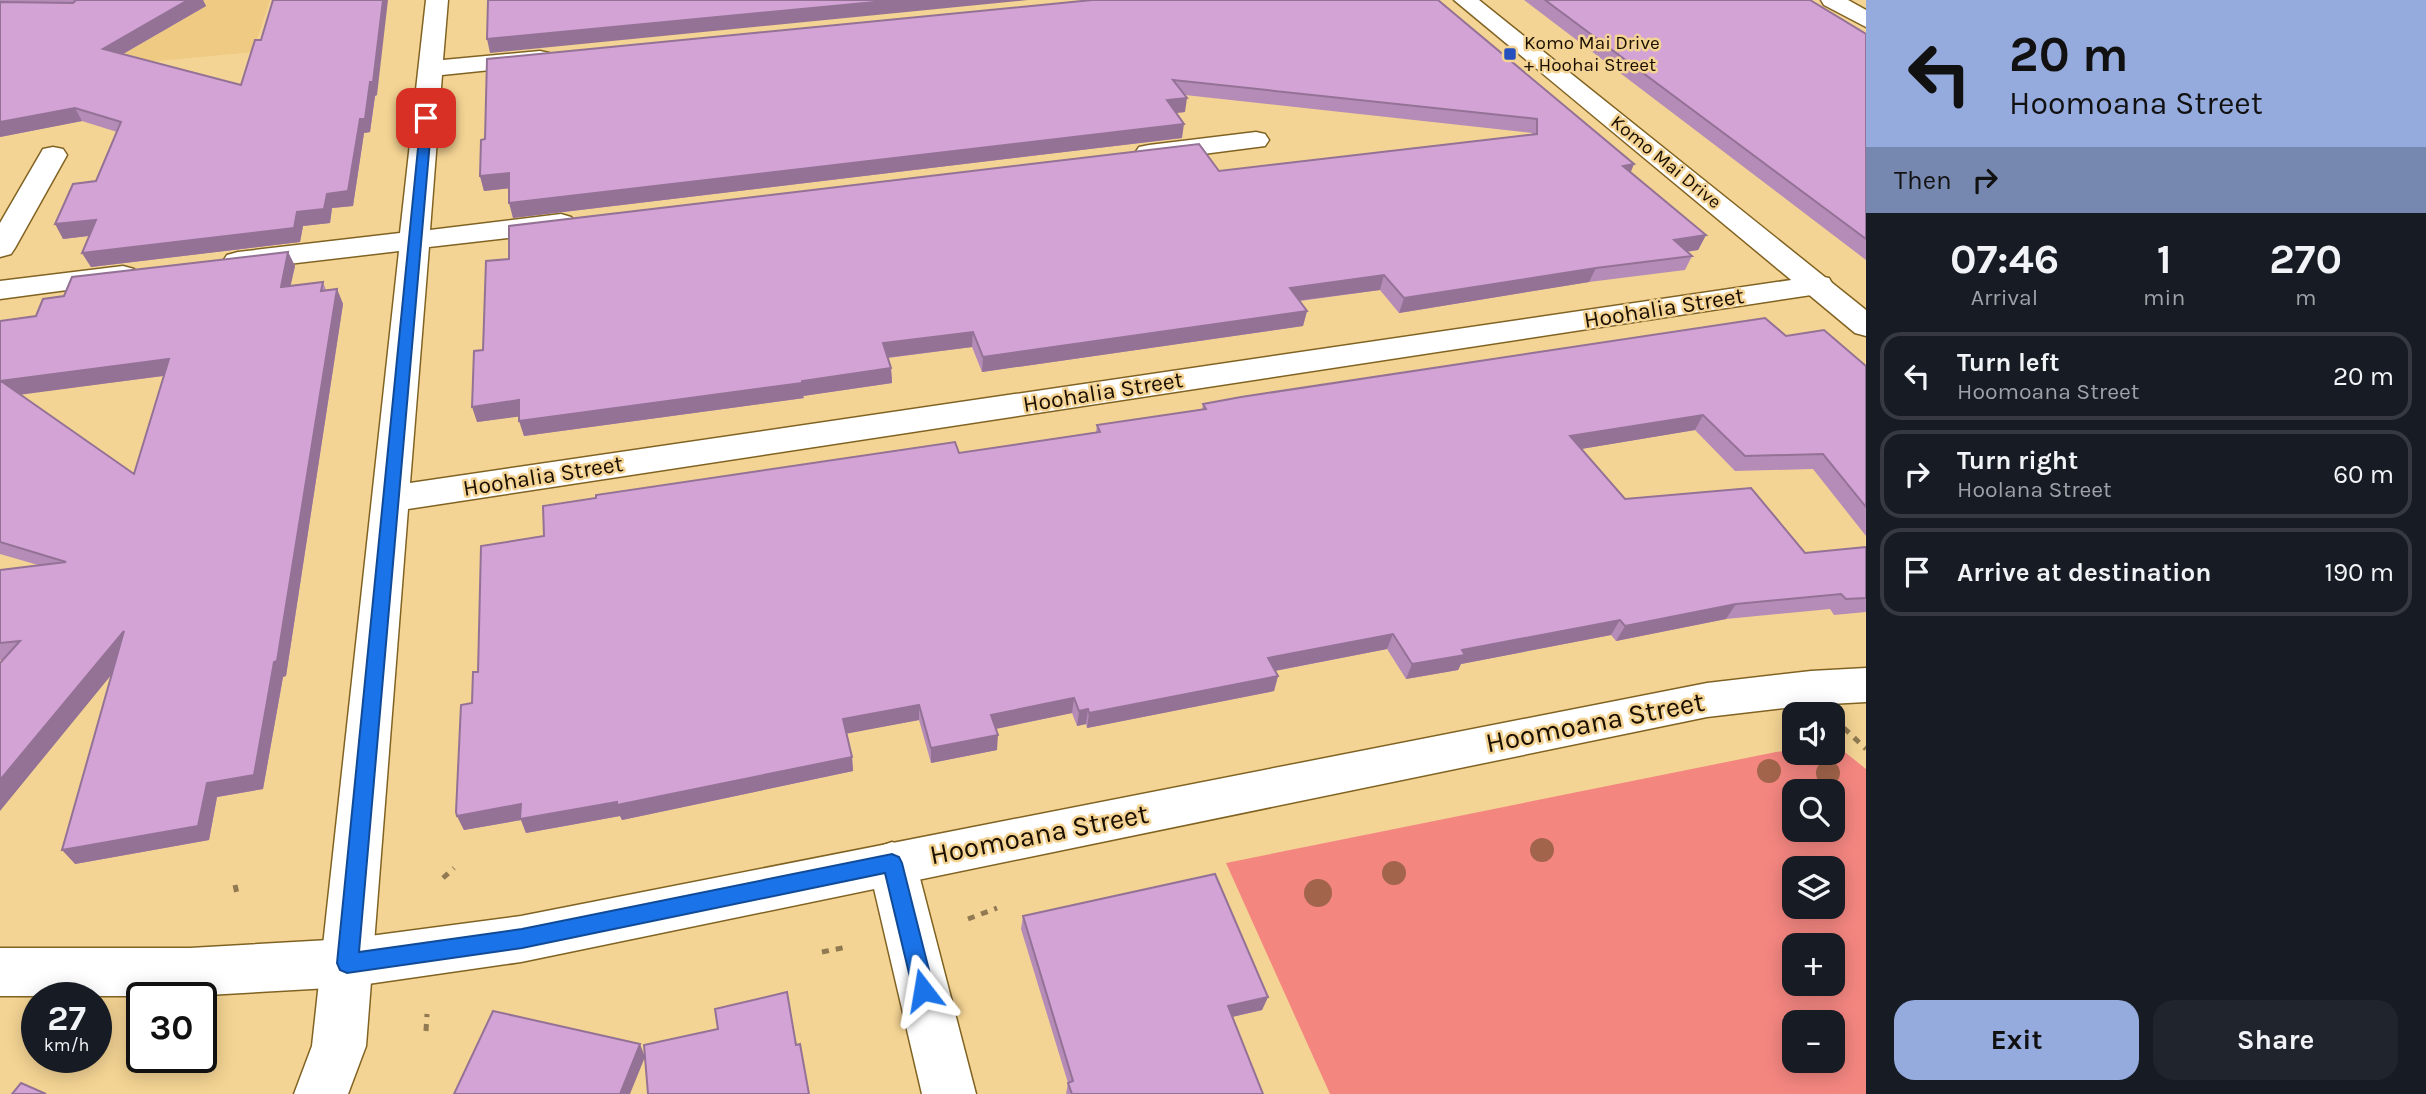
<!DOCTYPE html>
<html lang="en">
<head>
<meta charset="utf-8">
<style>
  :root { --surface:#171b24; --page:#20242c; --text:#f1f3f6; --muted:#9ea1a6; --line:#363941; --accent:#95aadd }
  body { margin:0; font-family:Karla,sans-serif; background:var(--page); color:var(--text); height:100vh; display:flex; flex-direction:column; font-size:26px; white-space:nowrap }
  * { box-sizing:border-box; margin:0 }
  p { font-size:23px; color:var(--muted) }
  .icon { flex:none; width:38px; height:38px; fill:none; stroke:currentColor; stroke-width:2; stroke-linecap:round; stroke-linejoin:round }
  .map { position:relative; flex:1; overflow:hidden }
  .sheet { display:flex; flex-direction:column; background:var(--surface); width:560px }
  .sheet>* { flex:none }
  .banner { background:#95aadd; color:#111; overflow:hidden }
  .tools { position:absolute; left:1782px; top:702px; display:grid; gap:14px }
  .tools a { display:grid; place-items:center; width:63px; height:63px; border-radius:14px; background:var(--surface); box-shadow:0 4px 18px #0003; font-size:35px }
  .speed { position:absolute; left:21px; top:982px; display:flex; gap:14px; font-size:35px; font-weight:700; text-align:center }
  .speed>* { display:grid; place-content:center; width:91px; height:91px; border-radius:50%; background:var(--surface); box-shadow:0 4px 18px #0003; line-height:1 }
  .speed small { font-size:18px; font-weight:400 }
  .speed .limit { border:4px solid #111; border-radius:10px; background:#fff; color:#111 }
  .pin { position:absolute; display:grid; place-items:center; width:60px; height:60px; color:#fff; margin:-30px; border-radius:14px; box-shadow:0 4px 10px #0006 }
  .me { position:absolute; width:77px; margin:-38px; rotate:346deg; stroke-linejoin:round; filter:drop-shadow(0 0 5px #0008) }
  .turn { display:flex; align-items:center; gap:24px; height:147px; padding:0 28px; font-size:32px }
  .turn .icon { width:91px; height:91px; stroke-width:2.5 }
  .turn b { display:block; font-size:49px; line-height:60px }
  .then { display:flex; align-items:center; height:66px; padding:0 28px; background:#0003; gap:14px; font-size:26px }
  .eta { display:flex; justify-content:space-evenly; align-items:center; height:119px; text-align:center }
  .eta b { font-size:42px; font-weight:700; line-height:49px }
  .cta { display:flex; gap:14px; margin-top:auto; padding:14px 28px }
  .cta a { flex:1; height:80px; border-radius:21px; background:var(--accent); color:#111; font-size:28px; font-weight:700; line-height:80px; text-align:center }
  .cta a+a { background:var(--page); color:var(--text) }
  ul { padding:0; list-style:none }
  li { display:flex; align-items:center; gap:21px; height:88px; margin:0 14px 10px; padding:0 14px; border:4px solid var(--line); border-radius:21px }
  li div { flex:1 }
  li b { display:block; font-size:26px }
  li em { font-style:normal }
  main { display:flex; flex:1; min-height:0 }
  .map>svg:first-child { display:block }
  .built { fill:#eeca83 }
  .green { fill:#f48680; fill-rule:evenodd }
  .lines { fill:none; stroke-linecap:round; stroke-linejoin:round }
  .street-casing { stroke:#806323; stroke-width:3 }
  .secondary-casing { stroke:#806323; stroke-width:3 }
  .path { stroke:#917a51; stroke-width:5; stroke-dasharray:7 7; stroke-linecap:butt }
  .street { fill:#fff; fill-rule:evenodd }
  .secondary { fill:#fff; fill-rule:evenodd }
  .tree { fill:#a2654b }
  .wall { fill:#b58cb8; fill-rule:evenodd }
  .shaded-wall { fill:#947296 }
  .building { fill:#d3a3d6; stroke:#947296; stroke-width:2; fill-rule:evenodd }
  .route { fill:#1a73e8; stroke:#114b97; stroke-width:2 }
  .poi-dot { fill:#2550be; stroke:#f4d494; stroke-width:2.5 }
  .labels { text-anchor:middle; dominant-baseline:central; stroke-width:5; stroke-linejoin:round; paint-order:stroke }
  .far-poi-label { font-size:19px; fill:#190e00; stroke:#f4d494; text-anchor:start }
  .far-street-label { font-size:19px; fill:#190e00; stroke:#f4d494 }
  .street-label { font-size:23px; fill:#190e00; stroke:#f4d494 }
  .near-street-label { font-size:28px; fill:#190e00; stroke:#f4d494 }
</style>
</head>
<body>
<main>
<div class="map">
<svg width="1866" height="1094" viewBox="0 0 1866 1094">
  <rect width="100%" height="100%" fill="#f4d494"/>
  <path class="built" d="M 0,0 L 270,0 L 253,52 L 30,73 L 0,45 Z"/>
  <path class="green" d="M 1836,745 L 1866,769 L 1866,1094 L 1330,1094 L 1226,863 L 1776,752 L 1794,750 L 1794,752 L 1832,752 L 1832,746 ZM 1794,791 L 1832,791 L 1832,830 L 1794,830 ZM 1794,868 L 1832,868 L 1832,906 L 1794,906 ZM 1794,945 L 1832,945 L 1832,984 L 1794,984 ZM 1794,1022 L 1832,1022 L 1832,1060 L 1794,1060 Z"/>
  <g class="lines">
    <g class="street-casing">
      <path id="street" d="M 426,0 L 448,0 L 443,60 L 540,51 L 549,53 L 552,58 L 549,63 L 540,65 L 442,75 L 430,230 L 561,214 L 571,217 L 576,223 L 571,229 L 561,232 L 429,247 L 410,483 L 1818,276 L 1829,278 L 1833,285 L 1829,292 L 1818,294 L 408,509 L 366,1046 L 348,1094 L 294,1094 L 312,1046 L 399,251 L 238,270 L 227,267 L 223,261 L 227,255 L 238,252 L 400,233 Z
        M 1821,0 L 1848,0 L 1866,10 L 1866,27 L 1824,5 Z
        M 1256,132 L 1265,134 L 1269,140 L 1265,146 L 1149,161 L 1139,159 L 1135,153 L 1139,147 L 1149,145 Z
        M 53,147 L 63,149 L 67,155 L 15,248 L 11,254 L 0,257 L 0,223 L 43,149 Z
        M 123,266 L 134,269 L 138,275 L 134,281 L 0,299 L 0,281 Z
        M 892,842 L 909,848 L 916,863 L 976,1094 L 922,1094 L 868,863 L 875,848 Z"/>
    </g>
    <g class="secondary-casing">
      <path id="secondary" d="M 1454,0 L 1479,0 L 1866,310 L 1866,336 L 1855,333 Z
        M 1866,668 L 1866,702 L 1811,705 L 1707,717 L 521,962 L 347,987 L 190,996 L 0,996 L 0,948 L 190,948 L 347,939 L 521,916 L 1707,683 L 1811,671 Z"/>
    </g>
    <path class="path" d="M 1844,728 L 1866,749
      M 443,878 L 454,868
      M 235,885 L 238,898
      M 968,919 L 997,908
      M 822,952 L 847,947
      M 426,1031 L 427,1014"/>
    <use href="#street" class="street"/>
    <use href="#secondary" class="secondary"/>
  </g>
  <g class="tree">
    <circle cx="1769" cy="771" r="12"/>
    <circle cx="1828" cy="773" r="12"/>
    <circle cx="1542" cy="850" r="12"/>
    <circle cx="1394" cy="873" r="12"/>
    <circle cx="1318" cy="893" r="14"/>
  </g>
  <path class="wall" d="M 0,0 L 203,0 L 206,6 L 123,54 L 241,85 L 377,95 L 375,96 L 370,132 L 364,133 L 353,206 L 332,208 L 330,223 L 303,226 L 300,242 L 91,267 L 82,253 L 89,236 L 63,239 L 96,181 L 117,132 L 82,121 L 0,137 Z
    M 1438,0 L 1630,172 L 1706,235 L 1698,250 L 1687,252 L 1692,256 L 1685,270 L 1589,282 L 1399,313 L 1380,290 L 1300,301 L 1307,311 L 1303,326 L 982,372 L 972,347 L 888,358 L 891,368 L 892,383 L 803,396 L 804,398 L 524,436 L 519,416 L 477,422 L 483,350 L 1219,171 L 1532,134 L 1532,133 L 1185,95 L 1185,112 L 1176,113 L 1182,138 L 513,218 L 509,188 L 484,191 L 480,176 Z
    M 1524,0 L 1810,0 L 1866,34 L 1866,260 Z
    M 288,252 L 295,266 L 290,286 L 323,282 L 326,290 L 337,289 L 343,304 L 286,676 L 283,677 L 263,789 L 217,797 L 209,840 L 75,864 L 112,674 L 0,660 L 0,570 L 38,565 L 0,554 L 0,321 L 36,316 L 64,296 ZM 164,376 L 134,474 L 20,394 Z
    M 1786,336 L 1866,366 L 1866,536 L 1813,469 L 1735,471 L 1695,430 L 1581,449 L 1625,499 L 1805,553 L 1866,547 L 1866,612 L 1834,615 L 1830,609 L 1726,619 L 1616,641 L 1611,635 L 1461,664 L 1458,670 L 1406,679 L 1387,649 L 1275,671 L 1278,676 L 1274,691 L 1087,728 L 1086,724 L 1077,726 L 1072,713 L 996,729 L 997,750 L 931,763 L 919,720 L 847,733 L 852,757 L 853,771 L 622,820 L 620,816 L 526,833 L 521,820 L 464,830 L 457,816 L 472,703 L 478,672 L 544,536 L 959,453 L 1096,432 L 1097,425 L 1202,410 L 1203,404 Z
    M 1023,916 L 1268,997 L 1262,1010 L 1232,1017 L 1263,1094 L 1066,1094 L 1068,1083 L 1021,929 Z"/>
  <path class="shaded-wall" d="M 188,0 L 203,0 L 206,6 L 109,62 L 103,49 Z
    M 383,0 L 388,0 L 377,95 L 375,96 L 370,132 L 364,133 L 353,206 L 332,208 L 330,223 L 303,226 L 300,242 L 91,267 L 82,253 L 297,212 L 327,194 L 360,119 Z
    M 896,0 L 1028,0 L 490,53 L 487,39 Z
    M 1187,98 L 1185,112 L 1165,114 L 1167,100 Z
    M 75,108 L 82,121 L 0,137 L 0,122 Z
    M 1184,124 L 1182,138 L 513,218 L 509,203 Z
    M 1634,164 L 1628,179 L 1623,166 Z
    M 509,173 L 513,188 L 484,191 L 480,176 Z
    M 96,220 L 104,234 L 63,239 L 55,224 Z
    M 1706,235 L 1698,250 L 1667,254 L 1674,240 Z
    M 288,252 L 295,266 L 287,302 L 281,287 Z
    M 1596,268 L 1589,282 L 1399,313 L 1404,298 Z
    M 1384,275 L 1380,290 L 1287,302 L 1290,288 Z
    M 337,289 L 343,304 L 286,676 L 283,677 L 263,789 L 217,797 L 209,840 L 75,864 L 62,850 L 207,783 Z
    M 1307,311 L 1303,326 L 982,372 L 983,357 Z
    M 973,332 L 972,347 L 884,358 L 883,343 Z
    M 169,359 L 177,374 L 11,396 L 1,381 Z
    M 891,368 L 892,383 L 803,396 L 804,398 L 524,436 L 519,421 Z
    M 519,400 L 523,416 L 477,422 L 472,407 Z
    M 1703,415 L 1695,430 L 1563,452 L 1570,436 Z
    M 1736,604 L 1726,619 L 1616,641 L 1625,626 Z
    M 1620,620 L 1611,635 L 1461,664 L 1458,670 L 1406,679 L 1412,664 L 1462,650 Z
    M 124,631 L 135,646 L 0,811 L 0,780 Z
    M 1393,634 L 1387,649 L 1264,673 L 1268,658 Z
    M 1278,676 L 1274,691 L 1087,728 L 1089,713 Z
    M 1074,698 L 1072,713 L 990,730 L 991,715 Z
    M 919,705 L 919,720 L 845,734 L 843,719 Z
    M 1088,709 L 1086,724 L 1077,726 L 1079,711 Z
    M 998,735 L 997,750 L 931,763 L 931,748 Z
    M 852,757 L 853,771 L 622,820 L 620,816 L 526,833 L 521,820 L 464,830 L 457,816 L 521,804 Z
    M 1268,997 L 1262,1010 L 1223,1019 L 1228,1006 Z
    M 640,1044 L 645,1057 L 630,1094 L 620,1094 Z"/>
  <path class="building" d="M 76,0 L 188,0 L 103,49 L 241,85 L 255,40 L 261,40 L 273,0 L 383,0 L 373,82 L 370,82 L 365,119 L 360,119 L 348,191 L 327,194 L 324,209 L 297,212 L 294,228 L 82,253 L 96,220 L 55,224 L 73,184 L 96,181 L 121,122 L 75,108 L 0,122 L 0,2 L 73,3 Z
    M 488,0 L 896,0 L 487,39 Z
    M 1092,0 L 1438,0 L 1634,164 L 1623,166 L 1706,235 L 1674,240 L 1692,256 L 1596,268 L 1404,298 L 1384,275 L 1290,288 L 1307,311 L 983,357 L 973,332 L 883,343 L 891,368 L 802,381 L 802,383 L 519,421 L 519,400 L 472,407 L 474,351 L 483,350 L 486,261 L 509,259 L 509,226 L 1199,144 L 1219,171 L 1537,134 L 1537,119 L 1173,80 L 1187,98 L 1167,100 L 1184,124 L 509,203 L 509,173 L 480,176 L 481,140 L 485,139 L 487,59 Z
    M 1545,0 L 1810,0 L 1866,34 L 1866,239 Z
    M 288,252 L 281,287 L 323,282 L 321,291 L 337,289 L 277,661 L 274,662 L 254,775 L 207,783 L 198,826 L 62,850 L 124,631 L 0,780 L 0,663 L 20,641 L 0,643 L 0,570 L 66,562 L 0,542 L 0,321 L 36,316 L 43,299 L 64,296 L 72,277 ZM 169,359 L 134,474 L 1,381 Z
    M 1765,318 L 1786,336 L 1824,330 L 1866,366 L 1866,507 L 1823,454 L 1745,456 L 1703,415 L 1570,436 L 1625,499 L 1751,488 L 1805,553 L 1866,547 L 1866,598 L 1846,599 L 1841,594 L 1736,604 L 1625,626 L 1620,620 L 1462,650 L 1465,655 L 1412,664 L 1393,634 L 1268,658 L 1278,676 L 1089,713 L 1088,709 L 1079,711 L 1074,698 L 991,715 L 998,735 L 931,748 L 919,705 L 843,719 L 852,757 L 617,805 L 617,802 L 520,819 L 521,804 L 457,816 L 456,812 L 461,705 L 472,703 L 473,672 L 478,672 L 481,546 L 544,536 L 543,506 L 596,498 L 596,495 L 955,442 L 959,453 L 1100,432 L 1097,425 L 1206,409 L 1203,404 L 1241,397 Z
    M 1215,874 L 1268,997 L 1228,1006 L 1263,1094 L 1072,1094 L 1068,1083 L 1073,1081 L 1023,916 Z
    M 787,992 L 796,1045 L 800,1044 L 809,1094 L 648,1094 L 644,1045 L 718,1029 L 715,1009 Z
    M 493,1011 L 640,1044 L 620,1094 L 454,1094 Z
    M 21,1083 L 46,1094 L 12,1094 Z"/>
  <path class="route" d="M 426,115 L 432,118 L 359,952 L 522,929 L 892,854 L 899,857 L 902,863 L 934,990 L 931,997 L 923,1000 L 916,997 L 913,990 L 885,873 L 522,948 L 347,973 L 340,970 L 337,963 L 421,118 Z"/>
  <rect class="poi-dot" x="1503" y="47" width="14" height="14" rx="3.5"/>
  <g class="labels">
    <g class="far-poi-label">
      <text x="1524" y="43">Komo Mai Drive<tspan x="1524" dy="22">+ Hoohai Street</tspan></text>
    </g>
    <g class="far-street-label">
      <text transform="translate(1666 162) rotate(39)">Komo Mai Drive</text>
    </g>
    <g class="street-label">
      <text transform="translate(1664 308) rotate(-9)">Hoohalia Street</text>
      <text transform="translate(1103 392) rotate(-9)">Hoohalia Street</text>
      <text transform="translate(543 476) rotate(-9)">Hoohalia Street</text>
    </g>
    <g class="near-street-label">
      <text transform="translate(1595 722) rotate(-11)">Hoomoana Street</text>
      <text transform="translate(1039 834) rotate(-11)">Hoomoana Street</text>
    </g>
  </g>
</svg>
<div class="tools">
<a><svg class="icon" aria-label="sound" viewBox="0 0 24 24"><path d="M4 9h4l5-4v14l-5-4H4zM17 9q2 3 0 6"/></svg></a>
<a><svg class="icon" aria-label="search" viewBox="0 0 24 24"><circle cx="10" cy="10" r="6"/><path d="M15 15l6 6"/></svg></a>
<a><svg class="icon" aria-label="layers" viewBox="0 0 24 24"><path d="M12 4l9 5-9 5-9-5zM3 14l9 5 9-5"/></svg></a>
<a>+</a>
<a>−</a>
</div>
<div class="speed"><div>27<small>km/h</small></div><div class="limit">30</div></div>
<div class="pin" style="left:426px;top:118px;background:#d93025"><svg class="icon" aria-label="arrive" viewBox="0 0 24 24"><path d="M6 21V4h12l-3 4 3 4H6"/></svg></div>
<svg class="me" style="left:923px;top:990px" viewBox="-20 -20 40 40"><path d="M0-17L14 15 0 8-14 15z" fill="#1a73e8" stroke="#fff" stroke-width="4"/></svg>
</div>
<section class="sheet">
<div class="banner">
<div class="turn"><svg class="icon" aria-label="left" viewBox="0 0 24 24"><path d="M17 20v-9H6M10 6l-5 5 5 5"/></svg><div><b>20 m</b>Hoomoana Street</div></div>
<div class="then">Then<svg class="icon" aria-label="right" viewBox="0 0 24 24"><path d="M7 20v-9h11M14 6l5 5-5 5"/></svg></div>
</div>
<div class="eta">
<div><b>07:46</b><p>Arrival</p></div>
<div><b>1</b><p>min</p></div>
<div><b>270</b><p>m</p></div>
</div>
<ul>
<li><svg class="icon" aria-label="left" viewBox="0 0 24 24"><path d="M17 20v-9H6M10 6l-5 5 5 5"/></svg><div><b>Turn left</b><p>Hoomoana Street</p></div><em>20 m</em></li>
<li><svg class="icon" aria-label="right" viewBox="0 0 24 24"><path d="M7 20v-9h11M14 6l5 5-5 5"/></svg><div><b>Turn right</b><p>Hoolana Street</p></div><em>60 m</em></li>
<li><svg class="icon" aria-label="arrive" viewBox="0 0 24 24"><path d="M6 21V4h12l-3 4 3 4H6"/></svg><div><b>Arrive at destination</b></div><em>190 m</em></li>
</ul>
<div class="cta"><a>Exit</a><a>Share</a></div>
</section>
</main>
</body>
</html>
